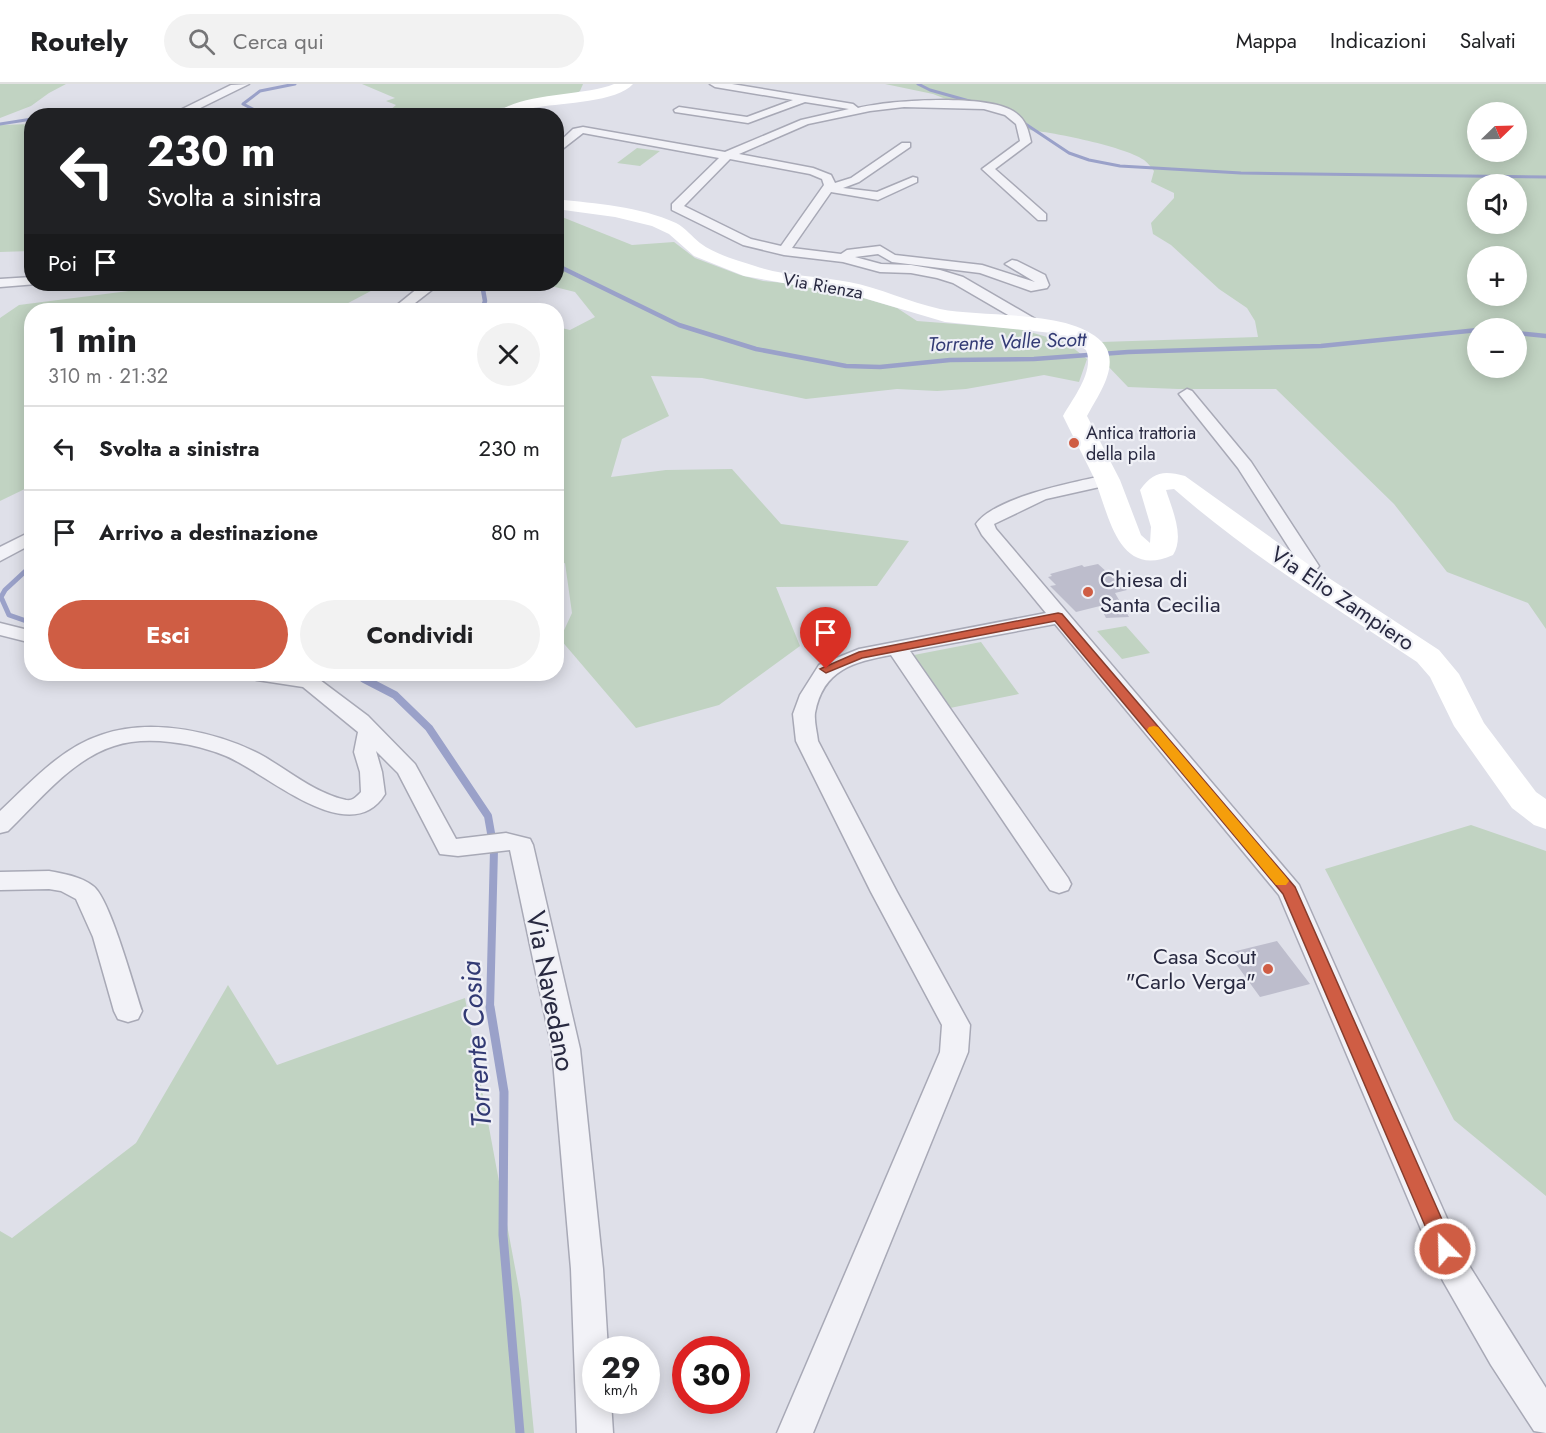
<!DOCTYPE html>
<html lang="it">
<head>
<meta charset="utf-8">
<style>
  :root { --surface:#fff; --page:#f2f2f2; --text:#202124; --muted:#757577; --line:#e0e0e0; --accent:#cf5d44 }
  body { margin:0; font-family:Jost,sans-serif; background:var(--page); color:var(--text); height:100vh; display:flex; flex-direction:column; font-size:22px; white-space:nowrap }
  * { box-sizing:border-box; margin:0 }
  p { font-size:20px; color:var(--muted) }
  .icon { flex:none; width:33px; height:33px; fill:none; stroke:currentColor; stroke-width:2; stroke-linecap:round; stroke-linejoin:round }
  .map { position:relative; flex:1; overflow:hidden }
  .panel { position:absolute; left:24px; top:219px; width:540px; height:378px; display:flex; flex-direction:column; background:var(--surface); border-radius:24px; box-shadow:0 3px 15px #0003 }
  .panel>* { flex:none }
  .banner { position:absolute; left:24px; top:24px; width:540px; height:183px; border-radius:24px; box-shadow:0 3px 15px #0003; background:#202124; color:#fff; overflow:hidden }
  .needle { width:39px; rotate:67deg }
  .controls { position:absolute; left:1467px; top:18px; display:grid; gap:12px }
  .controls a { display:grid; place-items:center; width:60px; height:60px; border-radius:50%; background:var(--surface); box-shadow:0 3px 15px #0003; font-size:30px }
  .speed { position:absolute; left:582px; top:1252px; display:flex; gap:12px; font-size:30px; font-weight:700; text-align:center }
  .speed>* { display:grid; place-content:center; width:78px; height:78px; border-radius:50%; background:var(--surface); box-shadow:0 3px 15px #0003; line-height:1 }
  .speed small { font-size:15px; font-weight:400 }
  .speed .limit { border:9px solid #d22; background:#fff; color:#111 }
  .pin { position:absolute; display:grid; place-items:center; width:51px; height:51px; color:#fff; margin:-62px -26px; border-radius:50% 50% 50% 0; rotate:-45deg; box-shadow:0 0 6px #0007 }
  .pin .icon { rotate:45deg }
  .me { position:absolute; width:66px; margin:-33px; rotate:337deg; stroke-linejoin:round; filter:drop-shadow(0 0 4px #0008) }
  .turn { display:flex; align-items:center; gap:21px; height:126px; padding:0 24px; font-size:27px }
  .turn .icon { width:78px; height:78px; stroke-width:2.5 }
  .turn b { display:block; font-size:42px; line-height:51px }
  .then { display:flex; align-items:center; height:57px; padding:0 24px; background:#0003; gap:12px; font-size:22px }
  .round { display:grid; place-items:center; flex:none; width:63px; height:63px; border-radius:32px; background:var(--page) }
  .overview { display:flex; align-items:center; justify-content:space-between; height:102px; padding:0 24px }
  h1 { font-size:36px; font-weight:700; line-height:45px }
  .primary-button { display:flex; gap:12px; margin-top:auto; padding:12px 24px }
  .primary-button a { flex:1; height:69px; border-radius:36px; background:var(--accent); color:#fff; font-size:24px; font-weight:700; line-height:69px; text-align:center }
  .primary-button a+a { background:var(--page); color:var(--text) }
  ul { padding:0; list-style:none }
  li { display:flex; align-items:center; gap:18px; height:84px; padding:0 24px; border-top:2px solid var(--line) }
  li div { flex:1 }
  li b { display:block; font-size:22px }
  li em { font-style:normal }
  header { display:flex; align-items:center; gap:36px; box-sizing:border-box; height:84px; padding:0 30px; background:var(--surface); border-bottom:2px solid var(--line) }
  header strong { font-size:28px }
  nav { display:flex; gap:33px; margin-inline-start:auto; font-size:21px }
  .search { width:420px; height:54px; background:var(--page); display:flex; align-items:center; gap:15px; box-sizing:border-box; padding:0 21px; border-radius:33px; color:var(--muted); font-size:22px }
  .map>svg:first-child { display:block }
  .green { fill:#c1d3c2; fill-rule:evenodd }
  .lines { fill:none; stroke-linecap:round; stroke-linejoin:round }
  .stream-far4 { stroke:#9aa1c9; stroke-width:3 }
  .stream-far3 { stroke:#9aa1c9; stroke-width:4.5 }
  .stream-far2 { stroke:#9aa1c9; stroke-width:5 }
  .stream-far1 { stroke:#9aa1c9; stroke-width:8 }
  .stream { stroke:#9aa1c9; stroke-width:9 }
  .building { fill:#bdbdcc }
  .street-casing { stroke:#a8a9b6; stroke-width:3 }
  .street { fill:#f2f2f7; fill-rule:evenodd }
  .secondary { fill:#fff; fill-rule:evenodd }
  .route { fill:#cf5d44; stroke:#873c2c; stroke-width:1.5 }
  .slow { fill:#f59e0b }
  .poi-dot { fill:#cf5d44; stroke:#eff0f6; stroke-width:2 }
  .labels { text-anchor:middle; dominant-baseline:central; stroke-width:4.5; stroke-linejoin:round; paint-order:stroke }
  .far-street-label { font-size:18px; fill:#282940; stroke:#eff0f6 }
  .far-poi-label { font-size:18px; fill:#282940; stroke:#eff0f6; text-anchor:start }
  .far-water-label { font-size:20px; font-style:italic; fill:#323a74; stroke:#eff0f6 }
  .poi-label { font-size:22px; fill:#282940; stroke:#eff0f6; text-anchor:start }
  .street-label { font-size:22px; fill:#282940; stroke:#eff0f6 }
  .near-street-label { font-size:27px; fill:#282940; stroke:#eff0f6 }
  .near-water-label { font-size:28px; font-style:italic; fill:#323a74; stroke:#eff0f6 }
</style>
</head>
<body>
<header>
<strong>Routely</strong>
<div class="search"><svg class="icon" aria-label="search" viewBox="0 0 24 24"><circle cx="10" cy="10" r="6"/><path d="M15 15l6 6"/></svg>Cerca qui</div>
<nav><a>Mappa</a><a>Indicazioni</a><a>Salvati</a></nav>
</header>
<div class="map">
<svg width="1546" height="1349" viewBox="0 0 1546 1349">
  <rect width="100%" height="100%" fill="#dfe0e9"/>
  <path class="green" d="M 0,0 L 66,0 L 49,9 L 31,22 L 0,34 Z
    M 362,0 L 583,0 L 580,7 L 573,11 L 510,23 L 489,25 L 480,32 L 384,31 L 396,21 L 386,17 L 395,14 Z
    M 885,0 L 1546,0 L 1546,545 L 1528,519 L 1447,488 L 1394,420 L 1276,305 L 1178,305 L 1128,303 L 1105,279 L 1101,258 L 1258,253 L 1255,237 L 1247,224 L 1219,205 L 1171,161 L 1153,150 L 1151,139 L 1174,114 L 1174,109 L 1151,98 L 1154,87 C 1151,83 1148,79 1144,76 C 1124,62 1044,46 1018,45 L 1015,35 L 1007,29 L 961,21 L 933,10 ZM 1478,28 L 1516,28 L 1516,68 L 1478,68 ZM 1478,100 L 1516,100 L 1516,140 L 1478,140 ZM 1478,172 L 1516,172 L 1516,212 L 1478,212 ZM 1478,244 L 1516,244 L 1516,284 L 1478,284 Z
    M 31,40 L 31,167 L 0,168 L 0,41 Z
    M 637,64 L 660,67 L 640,82 L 617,79 Z
    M 557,131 L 632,161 L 674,158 L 695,174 L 740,191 L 763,197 L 826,203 L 897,224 L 917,237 L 1020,245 L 1067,259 L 1087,275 L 1079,298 L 1044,291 L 966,305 L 937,307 L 897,305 L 806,315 L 702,294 L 651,292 L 669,332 L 622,355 L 611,393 L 666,386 L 732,385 L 781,440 L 909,457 L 877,502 L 776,503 L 800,562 L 719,621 L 636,644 L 560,555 L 572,529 L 565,479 L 557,481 L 557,243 L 570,246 L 595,233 L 575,208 L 543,200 L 556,200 Z
    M 145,200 L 384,200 L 335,226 L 32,226 L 31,402 L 0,417 L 0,234 L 19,221 L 152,204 Z
    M 1126,542 L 1150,569 L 1122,575 L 1097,547 Z
    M 981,558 L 1019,610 L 950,624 L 914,571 Z
    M 1471,741 L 1546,767 L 1546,1112 L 1454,1036 L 1325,785 Z
    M 228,901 L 277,981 L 465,914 L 521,1216 L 534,1349 L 0,1349 L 0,1147 L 12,1154 L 136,1059 Z"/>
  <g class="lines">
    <path class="stream-far4" d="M 918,0 L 930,6 L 980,20
      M 266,32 L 243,20 L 260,7 L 295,0
      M 1018,35 L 1069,69 L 1089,76 L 1120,82 L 1241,89 L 1546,93
      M 0,40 L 32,35"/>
    <path class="stream-far3" d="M 556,181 L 679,241 L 756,265 L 846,282 L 880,283 L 950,276 L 1034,275 L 1128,268 L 1321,262 L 1478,246
      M 482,200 L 485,217 L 482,226
      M 1516,249 L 1546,252"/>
    <path class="stream-far2" d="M 32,481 L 5,506 L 1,513 L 9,531 L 32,539
      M 354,590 L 367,597"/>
    <path class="stream-far1" d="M 364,595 L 395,611 L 429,644 L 488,732 L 494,766 L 490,924"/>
    <path class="stream" d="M 490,923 L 504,1008 L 503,1151 L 520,1349"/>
  </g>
  <path class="building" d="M 1098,480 L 1127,506 L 1115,509 L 1129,533 L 1106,534 L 1100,522 L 1076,528 L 1050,502 L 1056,501 L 1048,493 L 1052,492 L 1050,490 L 1082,481 L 1084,483 Z
    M 1277,857 L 1310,900 L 1260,913 L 1228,869 Z"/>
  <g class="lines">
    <g class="street-casing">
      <path id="street" d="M 249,0 L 186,31 L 168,32 L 231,1 Z
        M 710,0 L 732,0 L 853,20 L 858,24 C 891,16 984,10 1013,27 C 1026,35 1028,45 1031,58 L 995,85 L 1046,130 L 1046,136 L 1038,136 L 982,85 L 1020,57 L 1016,40 L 1005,31 L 984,25 L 904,23 L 870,27 L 808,40 L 739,70 L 813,84 L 831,91 L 835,99 L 851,94 L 902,59 L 910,59 L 910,63 L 859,98 L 843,104 L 877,108 L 913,93 L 917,94 L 917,98 L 878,116 L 831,108 L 792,164 L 841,170 L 847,166 L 880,162 L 895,171 L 982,181 L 1035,198 L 1005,180 L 1012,176 L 1017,177 L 1045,191 L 1049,201 L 1047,204 L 1031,207 L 980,189 L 892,178 L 878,170 L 855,173 L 881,180 L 911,181 L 940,186 L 963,193 L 1037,236 L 1039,239 L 1037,242 L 1027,242 L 953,199 L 937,194 L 911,189 L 880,188 L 843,178 L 784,171 L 743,161 L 672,126 L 672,120 L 719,74 L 583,49 L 556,70 L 556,61 L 573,45 L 583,43 L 725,68 L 801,36 L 849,25 L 805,18 L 748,39 L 675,28 L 674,26 L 679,23 L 747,33 L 793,16 L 715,3 ZM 730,75 L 810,90 L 822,95 L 824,101 L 781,162 L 751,155 L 684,122 Z
        M 32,193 L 32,200 L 37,200 L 0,203 L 0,195 Z
        M 416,200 L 429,200 L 433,205 L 406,226 L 391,226 L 418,204 Z
        M 1187,305 L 1192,307 L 1251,378 L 1319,482 C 1313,491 1306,496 1295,493 L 1293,489 L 1300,481 L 1238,384 L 1179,310 Z
        M 1107,391 L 1113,392 L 1116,396 L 1113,400 L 1046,415 L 994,440 L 996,445 L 1299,801 L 1465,1175 L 1546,1304 L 1546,1349 L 1534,1347 L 1491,1281 L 1443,1197 L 1279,811 L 1055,540 L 910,567 L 1068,794 L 1071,800 L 1068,806 L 1059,809 L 1050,806 L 891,571 C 854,578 823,585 815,629 C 814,637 817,648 818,657 L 897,808 L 970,941 L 968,968 L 813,1349 L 777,1349 L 940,968 L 942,941 L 871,808 L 796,657 L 793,630 L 800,611 L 819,581 L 859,565 L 1046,529 L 982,451 L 976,440 C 995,413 1074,398 1107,391 Z
        M 32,447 L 32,460 L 0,477 L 0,463 Z
        M 0,539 L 32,547 L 32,559 L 0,551 Z
        M 247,590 L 296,590 L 316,593 L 368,632 L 415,680 L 456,755 L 506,749 L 530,755 L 533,761 L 580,965 L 603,1185 L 608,1266 L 596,1266 L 596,1317 L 611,1317 L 613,1349 L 577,1349 L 571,1185 L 552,965 L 510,766 L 458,772 L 440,770 L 398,689 L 376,667 L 382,688 L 385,710 C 350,767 267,689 226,672 C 194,659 147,651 114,662 C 72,675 39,717 8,747 L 0,749 L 0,727 C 30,699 61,664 101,651 C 152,633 220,648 265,673 C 290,688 317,710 346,716 C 353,717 356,713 361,708 L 360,688 L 354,668 L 358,648 L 303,603 L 257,596 L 250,594 Z
        M 49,787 C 64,790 80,792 93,802 C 110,814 134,904 142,927 L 138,935 L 128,938 L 118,935 L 114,927 L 93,853 L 76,815 L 61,807 L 49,805 L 0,806 L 0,788 Z"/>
    </g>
    <use href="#street" class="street"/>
    <path class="secondary" d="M 614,0 L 633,0 C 617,18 563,19 539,23 C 521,26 513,32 494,32 C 515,8 583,13 614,0 Z
      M 556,115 C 597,120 639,122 676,139 C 686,144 692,153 700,159 C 716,171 737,176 755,182 C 785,192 818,192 849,198 C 880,204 909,218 940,225 C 984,234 1071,225 1102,258 C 1122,280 1098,311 1087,332 L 1120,396 L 1141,451 L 1150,459 L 1151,443 L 1140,406 C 1153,388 1163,386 1185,392 L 1312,483 L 1439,566 L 1459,590 L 1484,639 L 1536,708 L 1546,715 L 1546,745 L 1534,741 L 1512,724 L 1454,642 L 1430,593 L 1417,578 C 1335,523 1249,471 1174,405 L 1166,406 C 1172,425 1185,453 1173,471 C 1117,496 1109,429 1094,394 C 1084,373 1073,353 1063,332 C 1073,314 1095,287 1086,266 L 1074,258 L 1052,249 L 945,238 L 857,212 L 744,192 L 694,172 L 669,150 L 652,142 L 615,133 L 556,125 Z"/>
  </g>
  <path class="route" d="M 1058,529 L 1062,530 L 1295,803 L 1455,1165 L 1452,1172 L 1445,1174 L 1438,1172 L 1283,810 L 1055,537 L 862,574 L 826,589 L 820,585 L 859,568 Z"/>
  <path class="slow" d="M 1154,642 L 1158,643 L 1286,793 L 1289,797 L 1286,801 L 1276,801 L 1149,649 L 1147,646 L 1149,643 Z"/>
  <g class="poi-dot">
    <circle cx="1074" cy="359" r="6"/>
    <circle cx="1088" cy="508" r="6"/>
    <circle cx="1268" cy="885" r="6"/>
  </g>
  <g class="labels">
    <g class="far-street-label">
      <text transform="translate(823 202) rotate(10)">Via Rienza</text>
    </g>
    <g class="far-poi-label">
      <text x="1086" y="349">Antica trattoria<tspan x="1086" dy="21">della pila</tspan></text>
    </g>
    <g class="far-water-label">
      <text transform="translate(1007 258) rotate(-2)">Torrente Valle Scott</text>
    </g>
    <g class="poi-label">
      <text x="1100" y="495">Chiesa di<tspan x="1100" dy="25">Santa Cecilia</tspan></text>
      <text x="1256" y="872" text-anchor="end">Casa Scout<tspan x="1256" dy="25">"Carlo Verga"</tspan></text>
    </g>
    <g class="street-label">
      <text transform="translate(1343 514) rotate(34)">Via Elio Zampiero</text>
    </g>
    <g class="near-street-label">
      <text transform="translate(551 907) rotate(79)">Via Navedano</text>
    </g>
    <g class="near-water-label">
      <text transform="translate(476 960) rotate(-94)">Torrente Cosia</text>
    </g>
  </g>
</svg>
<div class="controls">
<a><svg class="needle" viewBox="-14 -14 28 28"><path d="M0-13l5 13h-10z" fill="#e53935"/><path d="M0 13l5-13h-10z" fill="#757577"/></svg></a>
<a><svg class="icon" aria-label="sound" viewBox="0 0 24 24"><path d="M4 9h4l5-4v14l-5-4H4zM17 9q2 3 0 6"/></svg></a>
<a>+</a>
<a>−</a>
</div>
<div class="speed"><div>29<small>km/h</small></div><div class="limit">30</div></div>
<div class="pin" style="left:826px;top:585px;background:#d93025"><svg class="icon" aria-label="arrive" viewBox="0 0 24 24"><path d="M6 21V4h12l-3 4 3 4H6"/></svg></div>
<svg class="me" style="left:1445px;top:1165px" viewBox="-20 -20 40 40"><circle r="17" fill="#cf5d44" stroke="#fff" stroke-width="3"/><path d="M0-11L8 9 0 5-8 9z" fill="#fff"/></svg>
<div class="banner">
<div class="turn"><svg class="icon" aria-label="left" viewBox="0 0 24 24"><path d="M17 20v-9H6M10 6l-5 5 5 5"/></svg><div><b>230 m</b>Svolta a sinistra</div></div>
<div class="then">Poi<svg class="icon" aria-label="arrive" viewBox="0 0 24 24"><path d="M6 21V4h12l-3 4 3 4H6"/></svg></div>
</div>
<section class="panel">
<div class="overview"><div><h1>1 min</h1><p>310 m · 21:32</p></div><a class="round"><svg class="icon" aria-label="close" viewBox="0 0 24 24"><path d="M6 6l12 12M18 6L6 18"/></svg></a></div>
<ul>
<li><svg class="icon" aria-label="left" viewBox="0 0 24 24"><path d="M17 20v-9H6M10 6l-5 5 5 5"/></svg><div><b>Svolta a sinistra</b></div><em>230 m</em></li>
<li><svg class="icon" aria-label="arrive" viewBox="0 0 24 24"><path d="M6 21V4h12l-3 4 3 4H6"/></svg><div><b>Arrivo a destinazione</b></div><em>80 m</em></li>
</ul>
<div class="primary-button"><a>Esci</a><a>Condividi</a></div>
</section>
</div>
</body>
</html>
